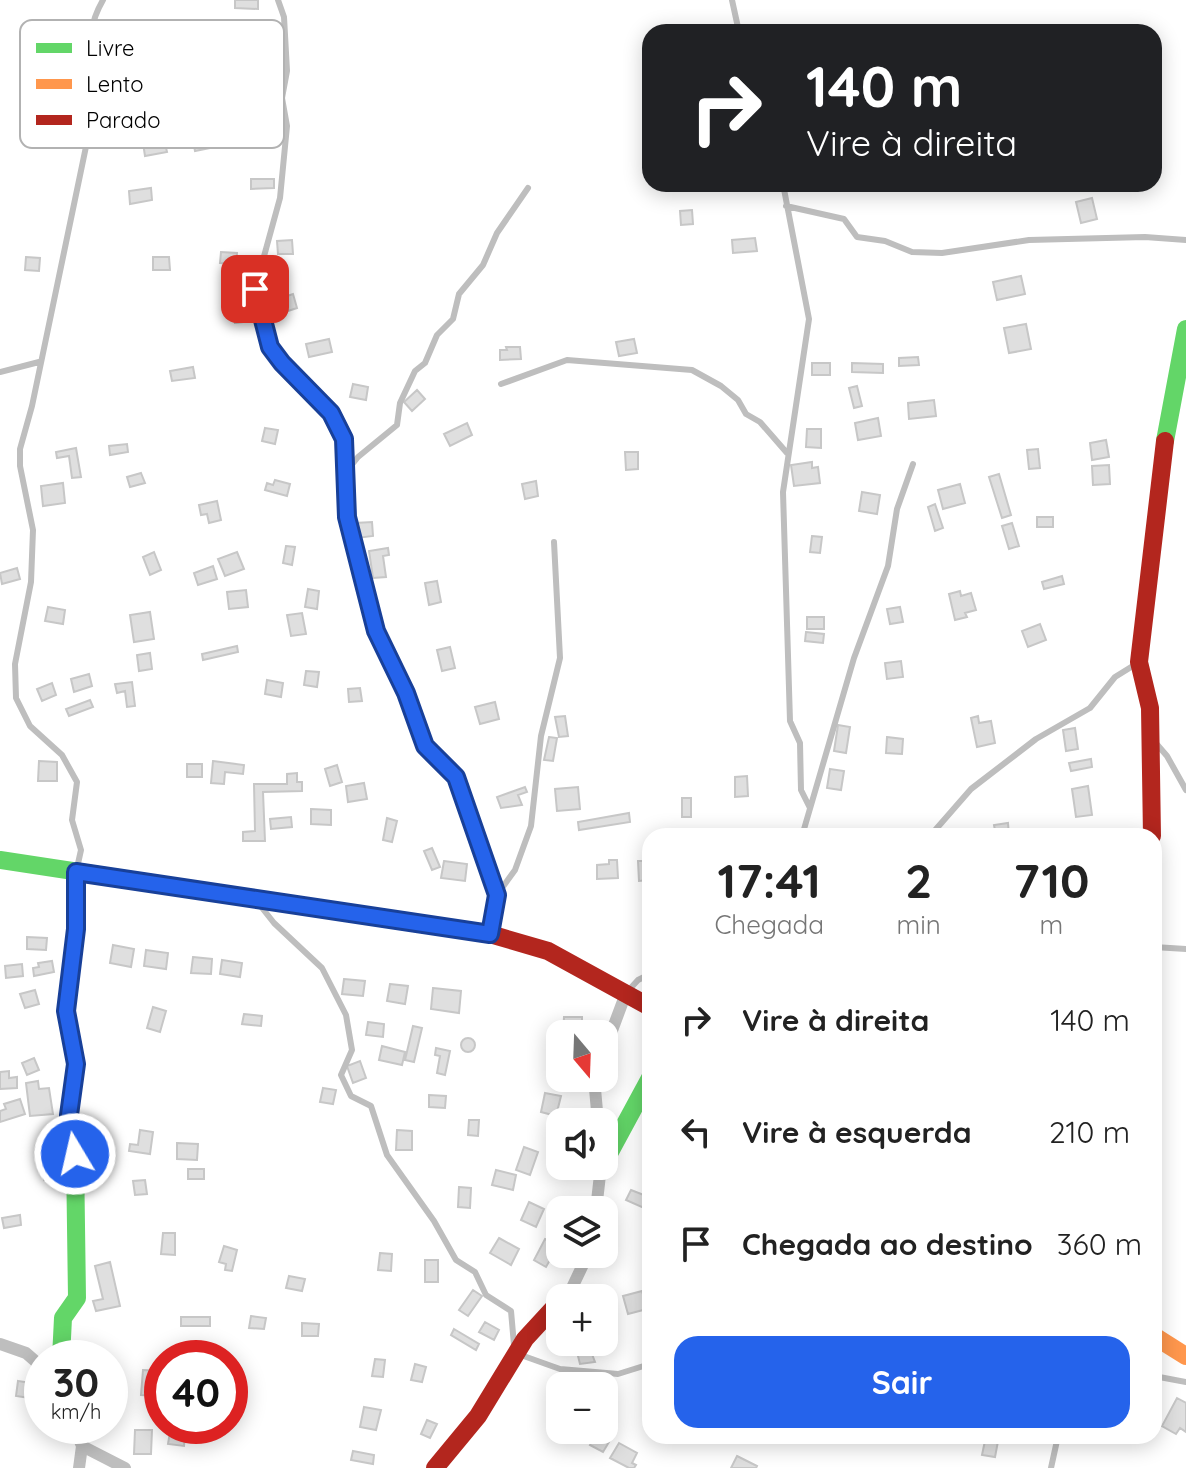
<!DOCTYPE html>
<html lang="pt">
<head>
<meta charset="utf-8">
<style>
  :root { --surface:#fff; --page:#f6f6f6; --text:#222; --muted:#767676; --accent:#2563eb }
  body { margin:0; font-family:Quicksand,sans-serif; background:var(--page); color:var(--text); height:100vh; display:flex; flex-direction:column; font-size:30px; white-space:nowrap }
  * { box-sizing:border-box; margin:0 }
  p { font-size:26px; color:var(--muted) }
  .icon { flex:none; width:44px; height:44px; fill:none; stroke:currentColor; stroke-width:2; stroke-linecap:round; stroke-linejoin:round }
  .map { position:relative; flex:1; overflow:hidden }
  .details { position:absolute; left:642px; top:828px; width:520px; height:616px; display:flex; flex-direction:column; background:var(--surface); border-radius:24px; box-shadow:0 4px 20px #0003 }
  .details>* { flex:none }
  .hud { position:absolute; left:642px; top:24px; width:520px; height:168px; border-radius:24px; box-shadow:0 4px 20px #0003; background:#202124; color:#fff; overflow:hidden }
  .needle { width:52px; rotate:161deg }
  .tools { position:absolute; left:546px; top:1020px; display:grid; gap:16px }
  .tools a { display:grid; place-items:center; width:72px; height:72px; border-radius:16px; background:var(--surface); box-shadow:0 4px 20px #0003; font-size:40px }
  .speed { position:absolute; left:24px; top:1340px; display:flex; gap:16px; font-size:40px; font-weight:700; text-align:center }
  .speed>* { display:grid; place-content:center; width:104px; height:104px; border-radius:50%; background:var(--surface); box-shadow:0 4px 20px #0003; line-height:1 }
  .speed small { font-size:20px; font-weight:400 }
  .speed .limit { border:12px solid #d22; background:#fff; color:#111 }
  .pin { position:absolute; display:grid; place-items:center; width:68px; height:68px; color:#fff; margin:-34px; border-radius:16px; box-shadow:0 4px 12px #0006 }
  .me { position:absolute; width:88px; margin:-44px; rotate:351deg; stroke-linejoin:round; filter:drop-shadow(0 0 6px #0008) }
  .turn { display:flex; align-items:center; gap:28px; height:168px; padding:0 32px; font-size:36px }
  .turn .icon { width:104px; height:104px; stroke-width:2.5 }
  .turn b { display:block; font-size:56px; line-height:68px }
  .eta { display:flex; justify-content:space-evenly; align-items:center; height:136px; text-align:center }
  .eta b { font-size:48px; font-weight:800; line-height:56px }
  .button { display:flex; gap:16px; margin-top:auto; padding:16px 32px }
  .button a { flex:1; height:92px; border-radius:24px; background:var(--accent); color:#fff; font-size:32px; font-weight:800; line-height:92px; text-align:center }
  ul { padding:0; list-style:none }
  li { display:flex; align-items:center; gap:24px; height:112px; padding:0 32px }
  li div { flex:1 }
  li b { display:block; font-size:30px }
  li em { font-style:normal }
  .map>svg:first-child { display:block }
  .building { fill:#dfdfdf; stroke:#c7c7c7; stroke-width:2 }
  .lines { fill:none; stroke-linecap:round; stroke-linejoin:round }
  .lane { stroke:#bebebe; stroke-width:6 }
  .street { stroke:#bebebe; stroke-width:12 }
  .fast { stroke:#63d668; stroke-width:18 }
  .slow { stroke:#ff974d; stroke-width:18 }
  .jam { stroke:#b3261e; stroke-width:18 }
  .route-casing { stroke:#184099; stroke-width:20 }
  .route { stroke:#2563eb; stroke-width:14 }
  .key { fill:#fff; stroke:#b2b2b2; stroke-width:2 }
  .key-label { font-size:22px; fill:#000 }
</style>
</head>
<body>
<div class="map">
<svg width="1186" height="1468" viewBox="0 0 1186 1468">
  <rect width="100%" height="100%" fill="#fff"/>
  <path class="building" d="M 235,0 L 258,0 L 258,9 L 235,8 Z
    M 281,52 L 285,75 L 275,77 L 274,71 L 265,72 L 263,55 Z
    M 216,131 L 220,146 L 195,151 L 192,136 Z
    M 164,139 L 167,152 L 145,156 L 143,143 Z
    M 251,179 L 274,179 L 274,188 L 251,189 Z
    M 151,188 L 152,200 L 130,204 L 129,191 Z
    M 1092,198 L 1097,219 L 1081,223 L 1076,202 Z
    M 692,210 L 693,224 L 681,225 L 680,211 Z
    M 755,238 L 757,251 L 733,253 L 732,240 Z
    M 292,240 L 293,254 L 278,254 L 277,241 Z
    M 221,252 L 237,253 L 236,264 L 220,263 Z
    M 26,257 L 40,258 L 39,271 L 25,270 Z
    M 153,257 L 169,257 L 170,270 L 153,270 Z
    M 1021,276 L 1025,294 L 997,300 L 993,282 Z
    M 293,294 L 297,308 L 279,314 L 275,300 Z
    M 251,310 L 252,321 L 235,323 L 234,312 Z
    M 1026,324 L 1031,349 L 1009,353 L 1004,328 Z
    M 329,339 L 332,352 L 309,357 L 306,344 Z
    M 634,339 L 637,353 L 619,356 L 616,342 Z
    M 506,347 L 520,347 L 521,359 L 500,360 L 500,350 L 507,350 Z
    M 918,357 L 919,365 L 899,366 L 899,358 Z
    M 812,363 L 830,363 L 830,375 L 812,375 Z
    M 852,363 L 883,364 L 883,373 L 852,372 Z
    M 193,367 L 195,378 L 172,381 L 170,371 Z
    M 353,384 L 368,387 L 366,400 L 350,397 Z
    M 857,386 L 862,406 L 854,408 L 849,388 Z
    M 417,390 L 425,399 L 412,411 L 404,402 Z
    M 934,400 L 936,416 L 909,419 L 908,403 Z
    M 878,418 L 881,436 L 858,440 L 855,423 Z
    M 467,423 L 472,435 L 450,446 L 444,434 Z
    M 265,428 L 278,430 L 275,444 L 262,441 Z
    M 807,429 L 821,429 L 821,448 L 806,447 Z
    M 1106,440 L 1109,457 L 1092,460 L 1090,443 Z
    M 127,444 L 128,452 L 110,455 L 109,446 Z
    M 76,448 L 81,477 L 72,478 L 69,456 L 57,458 L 56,452 Z
    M 1038,449 L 1040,468 L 1029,469 L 1027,450 Z
    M 625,452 L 638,452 L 638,469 L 626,470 Z
    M 812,462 L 812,468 L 818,467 L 820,483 L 794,486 L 791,465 Z
    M 1109,465 L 1110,484 L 1093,485 L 1092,466 Z
    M 141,473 L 145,483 L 130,487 L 127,477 Z
    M 999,474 L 1011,515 L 1002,518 L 989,477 Z
    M 275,480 L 290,484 L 287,496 L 265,490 L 267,483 L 273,485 Z
    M 536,481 L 538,496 L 525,499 L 522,484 Z
    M 63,483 L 65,503 L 43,506 L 41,486 Z
    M 960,484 L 965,503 L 943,509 L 938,490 Z
    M 862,492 L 880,495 L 877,514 L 859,511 Z
    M 217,501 L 221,520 L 209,523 L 207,514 L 201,515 L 199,505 Z
    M 935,504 L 943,528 L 935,531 L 928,507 Z
    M 1037,517 L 1053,517 L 1053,527 L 1037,527 Z
    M 372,522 L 373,536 L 357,538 L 355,523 Z
    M 1012,523 L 1019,546 L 1009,549 L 1002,526 Z
    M 812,536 L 822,537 L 820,553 L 810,552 Z
    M 286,546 L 295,547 L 292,565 L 283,563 Z
    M 388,548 L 389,555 L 383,556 L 386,577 L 373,578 L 369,551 Z
    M 154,552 L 161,570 L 150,575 L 143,557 Z
    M 237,552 L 244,569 L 225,576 L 218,559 Z
    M 213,566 L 217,579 L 198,585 L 194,573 Z
    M 17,568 L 20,579 L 2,584 L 0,573 Z
    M 1062,576 L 1064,584 L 1044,589 L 1042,582 Z
    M 437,581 L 441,602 L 429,605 L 425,583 Z
    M 308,589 L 319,591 L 317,609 L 305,607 Z
    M 246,590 L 248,607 L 229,609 L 227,592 Z
    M 960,591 L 961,596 L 971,593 L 976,610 L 965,613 L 967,617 L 955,620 L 949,594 Z
    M 48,607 L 65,610 L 63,624 L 45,621 Z
    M 900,607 L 903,622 L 890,624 L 887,609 Z
    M 150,612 L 154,639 L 134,642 L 130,615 Z
    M 302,613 L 306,634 L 291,636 L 287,615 Z
    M 807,617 L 824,617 L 824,629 L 807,629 Z
    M 1040,624 L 1046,640 L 1028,647 L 1022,631 Z
    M 806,632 L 824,634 L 823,643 L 805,641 Z
    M 237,646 L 238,652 L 203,660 L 202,654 Z
    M 450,647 L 455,668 L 442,671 L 437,650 Z
    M 150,653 L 152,669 L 139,671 L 137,655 Z
    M 901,661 L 903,677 L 887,679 L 885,663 Z
    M 306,671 L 319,672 L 317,687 L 304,685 Z
    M 89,674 L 92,686 L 74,692 L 71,679 Z
    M 267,680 L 283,683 L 281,697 L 265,694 Z
    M 132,682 L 135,706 L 127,707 L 125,691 L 117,693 L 115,684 Z
    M 52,683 L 56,695 L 42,701 L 37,689 Z
    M 360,688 L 362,701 L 349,702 L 348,689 Z
    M 90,700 L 93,707 L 69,716 L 66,709 Z
    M 495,702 L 499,719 L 480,724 L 475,707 Z
    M 565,716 L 568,736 L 559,737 L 555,717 Z
    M 978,716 L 979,723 L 991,721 L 995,743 L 977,747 L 971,718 Z
    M 838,725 L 850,727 L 846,753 L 834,751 Z
    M 1075,728 L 1078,749 L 1066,751 L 1063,730 Z
    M 549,737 L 557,738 L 553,761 L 544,760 Z
    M 887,737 L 903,739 L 902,754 L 886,753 Z
    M 1091,759 L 1092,767 L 1071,771 L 1069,763 Z
    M 39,761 L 57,762 L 57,781 L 38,781 Z
    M 213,761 L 244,765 L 243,774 L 225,772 L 224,784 L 211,783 Z
    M 187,764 L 202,764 L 202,777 L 187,777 Z
    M 337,765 L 342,782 L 330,786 L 325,769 Z
    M 830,769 L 844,771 L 841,790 L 827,788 Z
    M 297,773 L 297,782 L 302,782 L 302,791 L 263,792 L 265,841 L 243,841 L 243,832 L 255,831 L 254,784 L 287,784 L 287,774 Z
    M 747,776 L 748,796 L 735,797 L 735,777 Z
    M 364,783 L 367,799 L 348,802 L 346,786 Z
    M 1088,786 L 1092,815 L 1076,817 L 1072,789 Z
    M 525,787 L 527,792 L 518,795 L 522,805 L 501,808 L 497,797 Z
    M 578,787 L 580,809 L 557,811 L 555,789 Z
    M 682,798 L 691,798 L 691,817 L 682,817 Z
    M 311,809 L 331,810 L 331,825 L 311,824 Z
    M 629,813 L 630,822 L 579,830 L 578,822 Z
    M 291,817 L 292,827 L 271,829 L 270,819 Z
    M 387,818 L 397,821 L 392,842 L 383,840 Z
    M 1008,823 L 1009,836 L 996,836 L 994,825 Z
    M 432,848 L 440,867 L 432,870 L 424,851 Z
    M 609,860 L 617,860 L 618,878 L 597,879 L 597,865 L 609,864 Z
    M 444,861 L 467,864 L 465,881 L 441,878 Z
    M 638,861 L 648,861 L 649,880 L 639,881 Z
    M 27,937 L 47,938 L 46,950 L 27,949 Z
    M 113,945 L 134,949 L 131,967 L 110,963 Z
    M 146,950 L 168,953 L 166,969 L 144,966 Z
    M 193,957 L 212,959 L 211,974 L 191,973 Z
    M 222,960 L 242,963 L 240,977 L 220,974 Z
    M 52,961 L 54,972 L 34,976 L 33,968 L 39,967 L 38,963 Z
    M 22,964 L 23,976 L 6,978 L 5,966 Z
    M 344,979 L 365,981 L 363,996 L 342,994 Z
    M 390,984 L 408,986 L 405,1004 L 387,1001 Z
    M 433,988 L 461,991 L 459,1013 L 431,1009 Z
    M 35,990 L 39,1004 L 25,1008 L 20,994 Z
    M 153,1007 L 166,1011 L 160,1032 L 147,1028 Z
    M 244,1014 L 262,1016 L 261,1026 L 242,1024 Z
    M 564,1017 L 582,1017 L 582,1034 L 563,1034 Z
    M 368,1022 L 384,1024 L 383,1037 L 366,1035 Z
    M 413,1026 L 422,1028 L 414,1062 L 405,1060 Z
    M461 1045a7 7 0 1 1 14 0a7 7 0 1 1-14 0Z
    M 382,1046 L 405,1052 L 402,1065 L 379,1060 Z
    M 436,1048 L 450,1051 L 445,1075 L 437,1073 L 440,1056 L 435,1055 Z
    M 34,1058 L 39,1070 L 27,1075 L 22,1063 Z
    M 360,1061 L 366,1078 L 353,1083 L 347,1066 Z
    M 9,1071 L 9,1078 L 17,1077 L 17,1088 L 0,1089 L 0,1072 Z
    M 38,1081 L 39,1089 L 49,1088 L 53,1114 L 30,1116 L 26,1083 Z
    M 323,1088 L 336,1090 L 333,1104 L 320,1102 Z
    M 545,1093 L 561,1096 L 556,1116 L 541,1112 Z
    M 429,1095 L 446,1096 L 445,1108 L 429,1107 Z
    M 20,1099 L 25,1114 L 0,1122 L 0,1111 L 6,1109 L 4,1104 Z
    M 469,1120 L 479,1120 L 478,1136 L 468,1135 Z
    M 140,1130 L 153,1132 L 150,1154 L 129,1151 L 130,1144 L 138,1145 Z
    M 397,1130 L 412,1131 L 412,1150 L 396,1150 Z
    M 177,1143 L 198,1144 L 197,1160 L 177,1159 Z
    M 524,1147 L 538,1152 L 530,1175 L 516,1170 Z
    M 59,1164 L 62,1176 L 44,1180 L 42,1168 Z
    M 188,1169 L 204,1169 L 204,1179 L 188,1179 Z
    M 496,1170 L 516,1175 L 513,1190 L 492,1185 Z
    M 145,1180 L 147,1194 L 135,1195 L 133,1181 Z
    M 459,1187 L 471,1188 L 470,1208 L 458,1207 Z
    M 631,1190 L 649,1197 L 644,1208 L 626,1200 Z
    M 529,1202 L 544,1209 L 536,1227 L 521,1220 Z
    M 20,1215 L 21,1225 L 4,1228 L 2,1218 Z
    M 163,1233 L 175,1233 L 175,1255 L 161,1254 Z
    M 499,1238 L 519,1249 L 511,1265 L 490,1253 Z
    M 545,1239 L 558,1246 L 546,1267 L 534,1260 Z
    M 224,1246 L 237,1250 L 232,1271 L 225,1270 L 226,1264 L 219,1262 Z
    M 380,1253 L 392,1254 L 391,1271 L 378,1270 Z
    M 425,1260 L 438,1260 L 438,1282 L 425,1282 Z
    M 110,1262 L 120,1306 L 96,1311 L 93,1301 L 103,1299 L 95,1266 Z
    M 289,1276 L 305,1279 L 302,1291 L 286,1288 Z
    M 473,1290 L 482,1296 L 468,1316 L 459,1310 Z
    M 642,1291 L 647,1309 L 628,1314 L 623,1296 Z
    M 251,1316 L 266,1318 L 264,1329 L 249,1328 Z
    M 181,1317 L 210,1317 L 210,1326 L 181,1326 Z
    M 485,1322 L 499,1330 L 494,1340 L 479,1332 Z
    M 302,1323 L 319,1324 L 318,1336 L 302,1336 Z
    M 454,1329 L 479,1344 L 476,1350 L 451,1335 Z
    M 590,1349 L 595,1362 L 580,1364 L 577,1352 Z
    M 375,1359 L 385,1360 L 383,1377 L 372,1376 Z
    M 415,1364 L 426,1367 L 422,1382 L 411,1380 Z
    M 143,1370 L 160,1371 L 158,1396 L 141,1395 Z
    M 18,1381 L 32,1383 L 30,1398 L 16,1396 Z
    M 1177,1398 L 1186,1403 L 1186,1432 L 1180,1428 L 1176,1434 L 1162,1426 Z
    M 364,1407 L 381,1410 L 376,1430 L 360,1427 Z
    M 427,1420 L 437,1424 L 430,1438 L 421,1434 Z
    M 135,1430 L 152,1430 L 151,1454 L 134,1454 Z
    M 170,1432 L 185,1434 L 184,1446 L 168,1444 Z
    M 596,1435 L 609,1442 L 603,1452 L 590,1445 Z
    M 986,1436 L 999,1436 L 995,1457 L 982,1455 Z
    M 619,1443 L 637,1453 L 632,1463 L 636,1465 L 634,1468 L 629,1468 L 610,1458 Z
    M 353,1451 L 374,1455 L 373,1464 L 351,1460 Z
    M 737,1456 L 757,1466 L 756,1468 L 731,1468 Z"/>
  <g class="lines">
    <path class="lane" d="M 278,0 L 284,17 L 287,71 L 282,98 L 287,126 L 280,198 L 255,289 L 270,347 L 282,363 L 331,413 L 344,439 L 347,517 L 376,631 L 406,693 L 425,746 L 456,777 L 497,895 L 490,930
      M 732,0 L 739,32
      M 783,184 L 809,319 L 783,492 L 790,721 L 800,743 L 801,790 L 810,808
      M 786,206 L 844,219 L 857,237 L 885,241 L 912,252 L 942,253 L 1029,240 L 1145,237 L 1186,240
      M 0,372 L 39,362
      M 501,384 L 567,360 L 692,370 L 721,386 L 738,400 L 746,414 L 760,422 L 787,453
      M 346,472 L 358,457 L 397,425 L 400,403 L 415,371 L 425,363 L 437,335 L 453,319 L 459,294 L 483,265 L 497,233 L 528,188
      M 1154,741 L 1167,756 L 1186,790
      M 802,836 L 854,658 L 888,566 L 897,509 L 913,464
      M 930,836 L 971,789 L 1036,739 L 1090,708 L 1115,677 L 1136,664
      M 77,868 L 81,850 L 72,820 L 77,782 L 62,755 L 30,726 L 16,698 L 15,664 L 31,582 L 33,530 L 20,466 L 20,449 L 32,406 L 93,113 C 94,102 96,91 95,81 C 94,47 84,33 103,0
      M 497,895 L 515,870 L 531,826 L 541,736 L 560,658 L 554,542
      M 259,904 L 274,923 L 322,968 L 346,1015 L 352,1050 L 341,1075 L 351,1096 L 371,1106 L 387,1155 L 434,1221 L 456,1260 L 475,1272 L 486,1295 L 511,1311 L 514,1345
      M 1154,947 L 1186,949
      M 628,991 L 638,980 L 650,974
      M 518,1354 L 560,1369 L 618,1374 L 650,1364
      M 1154,1376 L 1186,1382
      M 1051,1468 L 1058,1436"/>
    <path class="street" d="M 604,1052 L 626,993
      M 594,1078 L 598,1122
      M 596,1210 L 601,1166
      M 564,1298 L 570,1292 L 588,1254
      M 0,1344 L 26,1353 L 42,1367
      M 74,1426 L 82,1446 L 79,1468
      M 82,1446 L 125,1468"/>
    <path class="fast" d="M 1165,441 L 1186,329
      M 0,860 L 395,920
      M 604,1163 L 650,1078
      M 61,1358 L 63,1318 L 77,1298 L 75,1154 L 69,1115 L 76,1064 L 66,1011 L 76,929 L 76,872"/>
    <path class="slow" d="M 1154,1336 L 1186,1356"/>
    <path class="jam" d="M 1152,836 L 1150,708 L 1139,662 L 1165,441
      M 395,920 L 490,934 L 548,951 L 650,1007
      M 435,1468 L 478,1416 L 525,1339 L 560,1301"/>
  </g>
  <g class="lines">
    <g class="route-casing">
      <path id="route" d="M 75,1154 L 69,1115 L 76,1064 L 66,1011 L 76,929 L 76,872 L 490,934 L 497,895 L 456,777 L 425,746 L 406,693 L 376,631 L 347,517 L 344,439 L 331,413 L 282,363 L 270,347 L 255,289"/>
    </g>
    <use href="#route" class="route"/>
  </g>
  <rect x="20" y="20" width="264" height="128" rx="12" class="key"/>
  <rect x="36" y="43" width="36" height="10" fill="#63d668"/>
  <rect x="36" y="79" width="36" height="10" fill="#ff974d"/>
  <rect x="36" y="115" width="36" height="10" fill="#b3261e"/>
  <g class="key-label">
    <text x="86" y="56">Livre</text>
    <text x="86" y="92">Lento</text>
    <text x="86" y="128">Parado</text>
  </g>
</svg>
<div class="tools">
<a><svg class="needle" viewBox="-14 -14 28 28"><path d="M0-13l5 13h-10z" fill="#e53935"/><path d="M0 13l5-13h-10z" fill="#767676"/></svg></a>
<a><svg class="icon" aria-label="sound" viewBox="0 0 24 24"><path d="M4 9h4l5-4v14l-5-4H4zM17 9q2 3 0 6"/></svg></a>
<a><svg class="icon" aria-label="layers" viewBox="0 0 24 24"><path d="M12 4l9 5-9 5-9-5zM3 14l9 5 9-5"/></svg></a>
<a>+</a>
<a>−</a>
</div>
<div class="speed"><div>30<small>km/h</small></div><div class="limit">40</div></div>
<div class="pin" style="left:255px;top:289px;background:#d93025"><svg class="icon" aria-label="arrive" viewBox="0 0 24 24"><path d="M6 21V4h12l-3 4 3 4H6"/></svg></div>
<svg class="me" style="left:75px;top:1154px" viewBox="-20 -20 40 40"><circle r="17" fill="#2563eb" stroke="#fff" stroke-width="3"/><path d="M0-11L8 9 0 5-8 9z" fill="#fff"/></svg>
<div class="hud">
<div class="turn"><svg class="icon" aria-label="right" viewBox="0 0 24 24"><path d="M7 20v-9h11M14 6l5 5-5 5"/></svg><div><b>140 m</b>Vire à direita</div></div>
</div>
<section class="details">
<div class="eta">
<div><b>17:41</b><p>Chegada</p></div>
<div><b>2</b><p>min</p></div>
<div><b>710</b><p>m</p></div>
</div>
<ul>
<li><svg class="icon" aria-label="right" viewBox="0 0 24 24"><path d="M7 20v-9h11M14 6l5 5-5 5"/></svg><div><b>Vire à direita</b></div><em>140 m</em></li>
<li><svg class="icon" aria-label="left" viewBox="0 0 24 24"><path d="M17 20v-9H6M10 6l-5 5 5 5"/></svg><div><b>Vire à esquerda</b></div><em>210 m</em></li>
<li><svg class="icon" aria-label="arrive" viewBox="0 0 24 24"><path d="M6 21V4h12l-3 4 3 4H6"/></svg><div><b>Chegada ao destino</b></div><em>360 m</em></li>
</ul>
<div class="button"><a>Sair</a></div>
</section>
</div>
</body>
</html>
